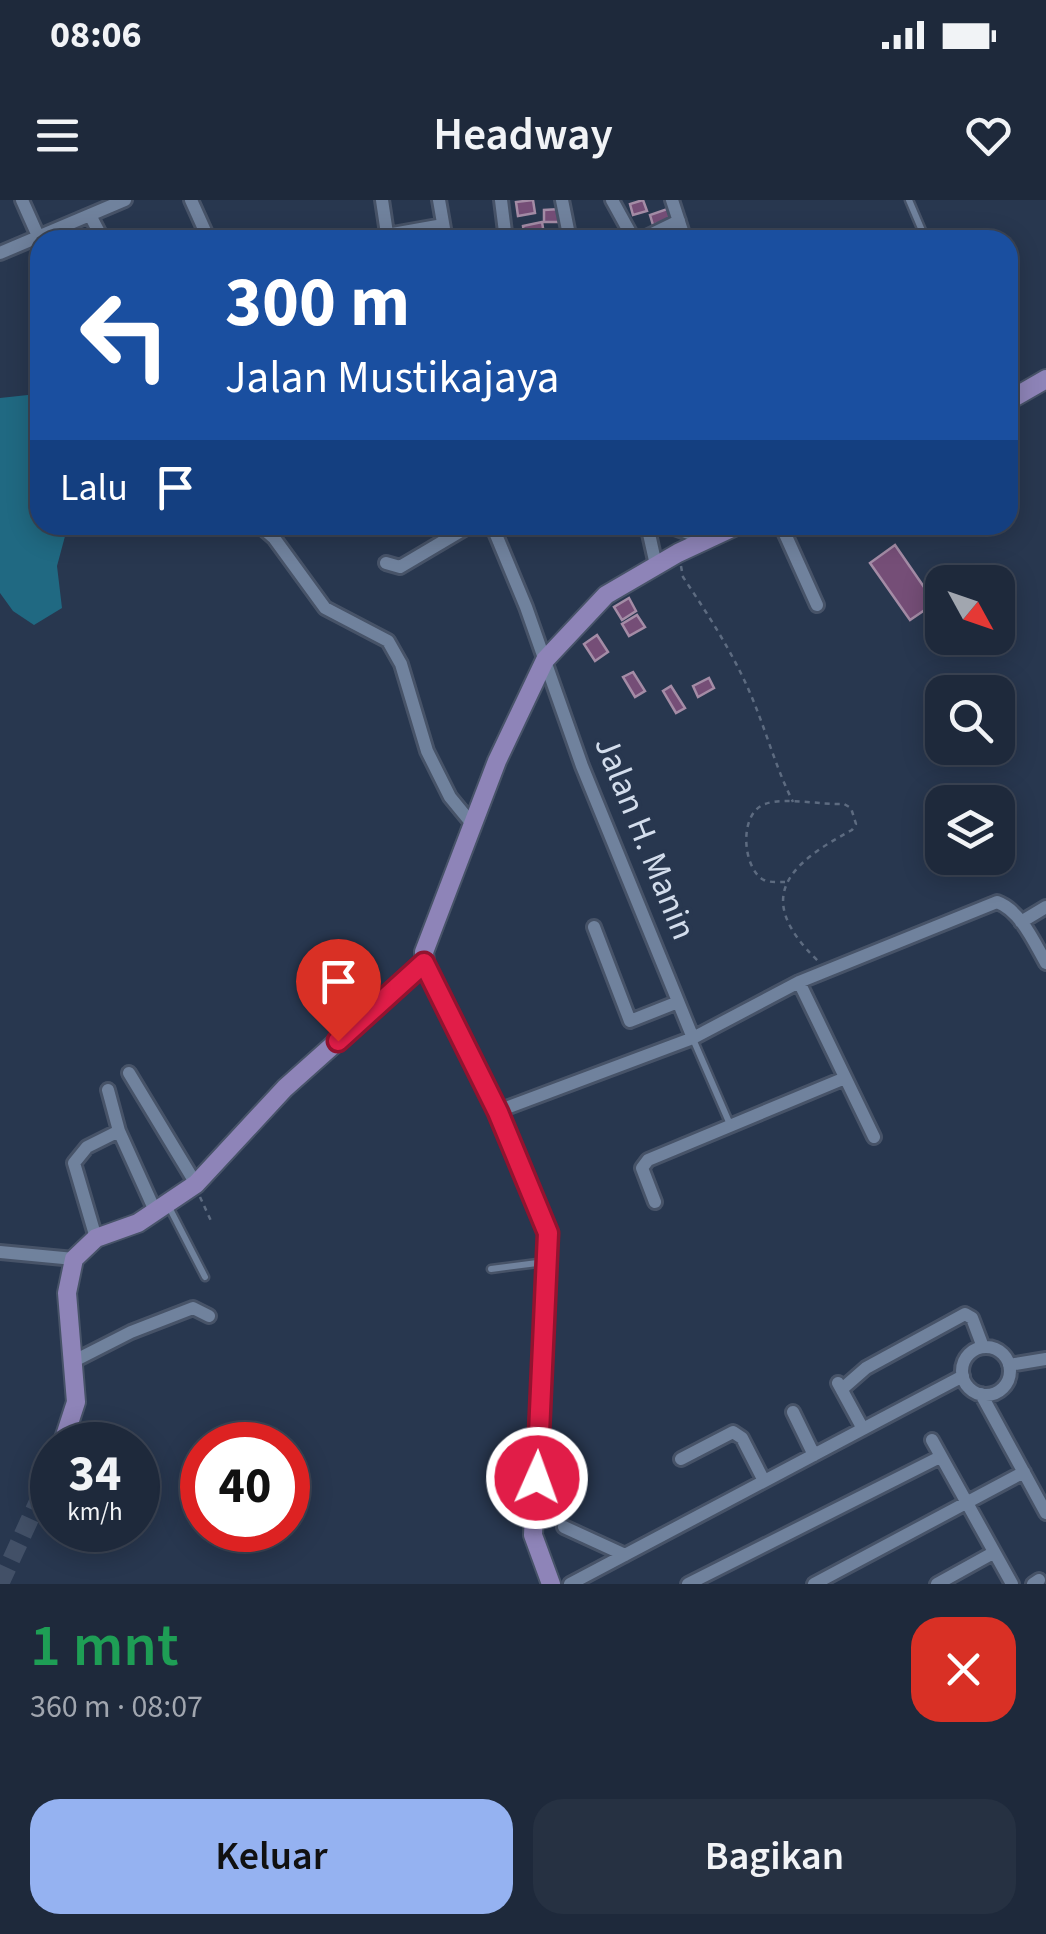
<!DOCTYPE html>
<html lang="id">
<head>
<meta charset="utf-8">
<style>
  :root { --surface:#1e293b; --page:#263142; --text:#f1f3f6; --muted:#a1a6af; --line:#3c4555; --accent:#95b2f1 }
  body { margin:0; font-family:"Source Sans 3",sans-serif; background:var(--page); color:var(--text); height:100vh; display:flex; flex-direction:column; font-size:38px; white-space:nowrap }
  * { box-sizing:border-box; margin:0 }
  p { font-size:32px; color:var(--muted) }
  .icon { flex:none; width:55px; height:55px; fill:none; stroke:currentColor; stroke-width:2; stroke-linecap:round; stroke-linejoin:round }
  .map { position:relative; height:1384px; overflow:hidden }
  .sheet { display:flex; flex-direction:column; background:var(--surface); flex:1 }
  .sheet>* { flex:none }
  .top-card { position:absolute; left:30px; top:30px; width:988px; height:305px; border-radius:30px; box-shadow:0 5px 25px #0003,0 0 0 2px var(--line); background:#1a4fa0; color:#fff; overflow:hidden }
  .needle { width:65px; rotate:130deg }
  .buttons { position:absolute; left:925px; top:365px; display:grid; gap:20px }
  .buttons a { display:grid; place-items:center; width:90px; height:90px; border-radius:20px; background:var(--surface); box-shadow:0 5px 25px #0003,0 0 0 2px var(--line); font-size:50px }
  .speed { position:absolute; left:30px; top:1222px; display:flex; gap:20px; font-size:50px; font-weight:700; text-align:center }
  .speed>* { display:grid; place-content:center; width:130px; height:130px; border-radius:50%; background:var(--surface); box-shadow:0 5px 25px #0003,0 0 0 2px var(--line); line-height:1 }
  .speed small { font-size:25px; font-weight:400 }
  .speed .limit { border:15px solid #d22; background:#fff; color:#111 }
  .pin { position:absolute; display:grid; place-items:center; width:85px; height:85px; color:#fff; margin:-102px -42px; border-radius:50% 50% 50% 0; rotate:-45deg; box-shadow:0 0 10px #0007 }
  .pin .icon { rotate:45deg }
  .me { position:absolute; width:110px; margin:-55px; rotate:2deg; stroke-linejoin:round; filter:drop-shadow(0 0 8px #0008) }
  .turn { display:flex; align-items:center; gap:35px; height:210px; padding:0 30px; font-size:45px }
  .turn .icon { width:130px; height:130px; stroke-width:2.5 }
  .turn b { display:block; font-size:70px; line-height:85px }
  .then { display:flex; align-items:center; height:95px; padding:0 30px; background:#0003; gap:20px; font-size:38px }
  .round { display:grid; place-items:center; flex:none; width:105px; height:105px; border-radius:30px; background:var(--page) }
  .head { display:flex; align-items:center; justify-content:space-between; height:170px; padding:0 30px }
  h1 { font-size:60px; font-weight:600; line-height:75px; color:#1e9e55 }
  .cta { display:flex; gap:20px; margin-top:auto; padding:20px 30px }
  .cta a { flex:1; height:115px; border-radius:30px; background:var(--accent); color:#111; font-size:40px; font-weight:600; line-height:115px; text-align:center }
  .cta a+a { background:var(--page); color:var(--text) }
  .status { display:flex; justify-content:space-between; align-items:center; height:70px; padding:0 50px; background:var(--surface); direction:ltr }
  .status svg { height:28px; fill:currentColor }
  header { display:flex; justify-content:space-between; align-items:center; height:130px; padding:0 30px; background:var(--surface); font-size:45px; font-weight:600 }
  .map>svg:first-child { display:block }
  .water { fill:#206982 }
  .building { fill:#754e77; stroke:#a48ca6; stroke-width:2.5 }
  .lines { fill:none; stroke-linecap:round; stroke-linejoin:round }
  .secondary-tunnel { stroke:#425067; stroke-width:18; stroke-dasharray:18 9; stroke-linecap:butt }
  .lane-casing { stroke:#475368; stroke-width:11 }
  .street-casing { stroke:#475368; stroke-width:18 }
  .secondary-casing { stroke:#475368; stroke-width:22 }
  .path { stroke:#5d6b80; stroke-width:2.5; stroke-dasharray:5 5; stroke-linecap:butt }
  .lane { stroke:#70829d; stroke-width:6 }
  .street { stroke:#70829d; stroke-width:12 }
  .secondary { stroke:#8e84b8; stroke-width:18 }
  .route-casing { stroke:#92132f; stroke-width:25 }
  .route { stroke:#e11d48; stroke-width:18 }
  .labels { text-anchor:middle; dominant-baseline:central; stroke-width:8; stroke-linejoin:round; paint-order:stroke }
  .street-label { font-size:35px; fill:#d3ddec; stroke:#28374f }
</style>
</head>
<body>
<div class="status"><b>08:06</b><svg viewBox="0 0 49 12"><path d="M0 12V9h3v3zM5 12V6h3v6zM10 12V3h3v9zM15 12V0h3v12zM26 1h20v11H26zM47 4h2v5h-2z"/></svg></div>
<header><svg class="icon" aria-label="menu" viewBox="0 0 24 24"><path d="M4 6h16M4 12h16M4 18h16"/></svg>Headway<svg class="icon" aria-label="heart" viewBox="0 0 24 24"><path d="M12 20l-8-8c-3-5 5-10 8-4 3-6 11-1 8 4z"/></svg></header>
<div class="map">
<svg width="1046" height="1384" viewBox="0 0 1046 1384">
  <rect width="100%" height="100%" fill="#28374f"/>
  <path class="water" d="M 37,194 L 40,196 L 40,325 L 68,325 L 57,366 L 62,408 L 34,425 L 13,411 L 0,393 L 0,198 Z"/>
  <path class="building" d="M 533,0 L 535,13 L 518,16 L 516,2 Z
    M 643,0 L 647,11 L 633,15 L 630,4 Z
    M 670,8 L 673,18 L 653,25 L 650,15 Z
    M 560,9 L 560,22 L 544,22 L 544,10 Z
    M 542,22 L 545,40 L 525,40 L 523,26 Z
    M 895,345 L 935,403 L 910,420 L 870,363 Z
    M 629,398 L 636,411 L 622,420 L 614,407 Z
    M 637,415 L 645,427 L 629,436 L 622,424 Z
    M 597,435 L 608,452 L 595,461 L 584,444 Z
    M 633,472 L 645,491 L 635,497 L 623,477 Z
    M 709,478 L 714,488 L 698,497 L 693,486 Z
    M 671,486 L 685,508 L 676,513 L 663,491 Z"/>
  <g class="lines">
    <path class="secondary-tunnel" d="M 0,1384 L 52,1271"/>
    <g class="lane-casing">
      <path id="lane" d="M 909,0 L 926,40
        M 693,839 L 729,922
        M 169,1007 L 205,1077
        M 491,1069 L 545,1062"/>
    </g>
    <g class="street-casing">
      <path id="street" d="M 22,0 L 38,36
        M 191,0 L 209,40
        M 382,0 L 388,40
        M 439,0 L 446,40
        M 501,0 L 506,40
        M 562,0 L 570,40
        M 612,0 L 634,40
        M 672,0 L 685,40
        M 90,15 L 103,40
        M 387,35 L 443,25
        M 640,40 L 679,21
        M 0,53 L 125,0
        M 259,325 L 274,338 L 325,408 L 388,441 L 401,464 L 427,551 L 450,597 L 473,625
        M 492,325 L 526,407 L 582,566 L 693,838
        M 647,325 L 656,365
        M 667,325 L 691,334 L 713,337
        M 781,325 L 817,405
        M 386,363 L 400,367 L 471,325
        M 1021,722 L 1046,707
        M 594,727 L 630,821 L 678,802
        M 799,782 L 874,937
        M 129,873 L 196,984
        M 108,890 L 119,931 L 156,1013
        M 498,911 L 693,838 L 799,782 L 997,702 C 1020,710 1034,742 1046,763
        M 655,1002 L 642,968 L 648,960 L 845,878
        M 96,1038 L 74,963 L 87,947 L 119,931
        M 0,1052 L 74,1059
        M962 1171a24 24 0 1 1 48 0a24 24 0 1 1-48 0Z
        M 72,1162 L 131,1132 L 193,1108 L 209,1116
        M 1009,1165 L 1046,1159
        M 838,1183 L 863,1229
        M 842,1189 L 866,1168 L 965,1114 L 972,1118 L 983,1147
        M 981,1194 L 1046,1313
        M 793,1212 L 814,1255
        M 932,1240 L 1012,1384
        M 681,1259 L 733,1232 L 742,1238 L 763,1279
        M 564,1327 L 625,1355
        M 570,1384 L 963,1176
        M 688,1384 L 940,1257
        M 814,1384 L 1024,1272
        M 937,1384 L 993,1353
        M 1033,1384 L 1039,1380"/>
    </g>
    <g class="secondary-casing">
      <path id="secondary" d="M 1008,201 L 1046,179
        M 62,1245 L 76,1202 L 67,1093 L 74,1059 L 96,1038 L 138,1023 L 196,984 L 285,888 L 425,763
        M 551,1384 L 533,1335 L 548,1033 L 498,911 L 425,763 L 424,752 L 497,561 L 545,460 L 606,395 L 678,353 L 738,325"/>
    </g>
    <path class="path" d="M 681,366 L 683,377 C 709,416 735,456 753,500 C 767,534 776,568 793,602
      M 785,682 C 778,682 769,683 762,679 C 742,665 739,613 765,604 C 783,597 823,605 844,604 L 851,608 L 856,624 L 852,630 C 787,665 753,698 818,761
      M 200,997 L 212,1023"/>
    <use href="#lane" class="lane"/>
    <use href="#street" class="street"/>
    <use href="#secondary" class="secondary"/>
  </g>
  <g class="lines">
    <g class="route-casing">
      <path id="route" d="M 338,841 L 424,763 L 498,912 L 548,1033 L 537,1278"/>
    </g>
    <use href="#route" class="route"/>
  </g>
  <g class="labels">
    <g class="street-label">
      <text transform="translate(645 638) rotate(68)">Jalan H. Manin</text>
    </g>
  </g>
</svg>
<div class="buttons">
<a><svg class="needle" viewBox="-14 -14 28 28"><path d="M0-13l5 13h-10z" fill="#e53935"/><path d="M0 13l5-13h-10z" fill="#a1a6af"/></svg></a>
<a><svg class="icon" aria-label="search" viewBox="0 0 24 24"><circle cx="10" cy="10" r="6"/><path d="M15 15l6 6"/></svg></a>
<a><svg class="icon" aria-label="layers" viewBox="0 0 24 24"><path d="M12 4l9 5-9 5-9-5zM3 14l9 5 9-5"/></svg></a>
</div>
<div class="speed"><div>34<small>km/h</small></div><div class="limit">40</div></div>
<div class="pin" style="left:338px;top:841px;background:#d93025"><svg class="icon" aria-label="arrive" viewBox="0 0 24 24"><path d="M6 21V4h12l-3 4 3 4H6"/></svg></div>
<svg class="me" style="left:537px;top:1278px" viewBox="-20 -20 40 40"><circle r="17" fill="#e11d48" stroke="#fff" stroke-width="3"/><path d="M0-11L8 9 0 5-8 9z" fill="#fff"/></svg>
<div class="top-card">
<div class="turn"><svg class="icon" aria-label="left" viewBox="0 0 24 24"><path d="M17 20v-9H6M10 6l-5 5 5 5"/></svg><div><b>300 m</b>Jalan Mustikajaya</div></div>
<div class="then">Lalu<svg class="icon" aria-label="arrive" viewBox="0 0 24 24"><path d="M6 21V4h12l-3 4 3 4H6"/></svg></div>
</div>
</div>
<section class="sheet">
<div class="head"><div><h1>1 mnt</h1><p>360 m · 08:07</p></div><a class="round" style="background:#d93025;color:#fff"><svg class="icon" aria-label="close" viewBox="0 0 24 24"><path d="M6 6l12 12M18 6L6 18"/></svg></a></div>
<div class="cta"><a>Keluar</a><a>Bagikan</a></div>
</section>
</body>
</html>
